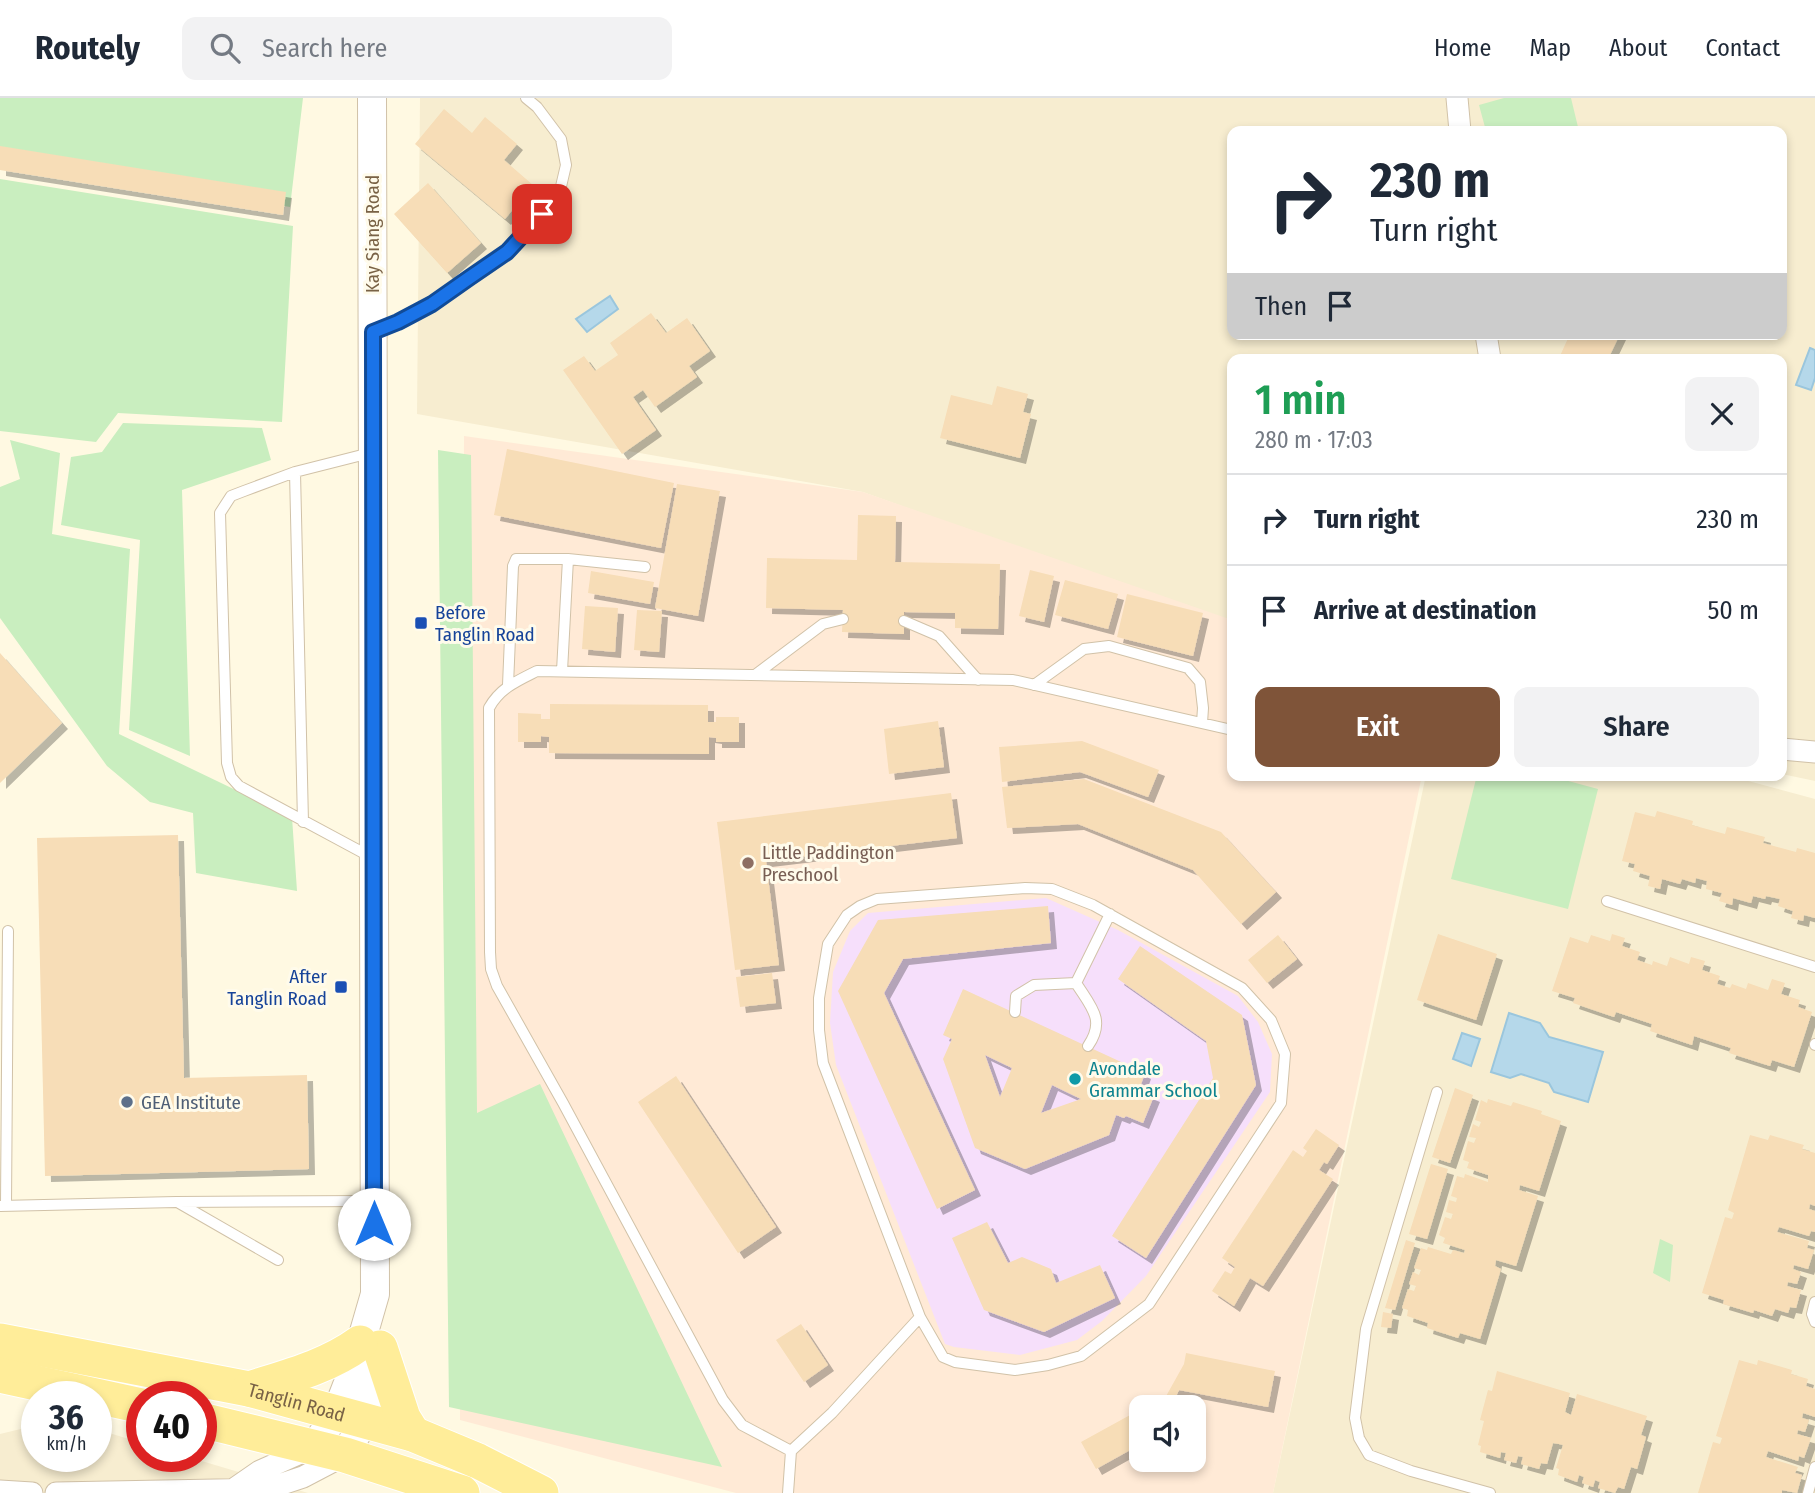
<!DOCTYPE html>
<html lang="en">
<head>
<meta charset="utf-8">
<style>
  :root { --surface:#fff; --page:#f2f2f3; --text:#1f2937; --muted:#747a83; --line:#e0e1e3; --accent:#7f5439 }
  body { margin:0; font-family:"Fira Sans Condensed",sans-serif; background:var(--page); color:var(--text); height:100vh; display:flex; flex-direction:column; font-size:26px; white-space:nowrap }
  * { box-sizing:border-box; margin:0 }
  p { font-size:23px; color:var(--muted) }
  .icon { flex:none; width:38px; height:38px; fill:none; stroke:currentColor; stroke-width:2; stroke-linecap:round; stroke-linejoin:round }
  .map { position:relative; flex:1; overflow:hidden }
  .sheet { position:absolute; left:1227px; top:256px; width:560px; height:427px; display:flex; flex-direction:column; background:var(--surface); border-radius:14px; box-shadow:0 4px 10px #0003 }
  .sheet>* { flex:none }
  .banner { position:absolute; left:1227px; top:28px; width:560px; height:214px; border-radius:14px; box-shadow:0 4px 10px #0003; background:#fff; color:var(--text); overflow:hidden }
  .fabs { position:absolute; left:1129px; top:1297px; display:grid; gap:14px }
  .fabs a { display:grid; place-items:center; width:77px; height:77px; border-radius:14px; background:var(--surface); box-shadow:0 4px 10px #0003; font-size:35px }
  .speed { position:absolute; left:21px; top:1283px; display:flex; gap:14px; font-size:35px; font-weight:700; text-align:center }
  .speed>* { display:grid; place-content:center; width:91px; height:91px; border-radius:50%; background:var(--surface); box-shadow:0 4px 10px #0003; line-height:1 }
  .speed small { font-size:18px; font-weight:400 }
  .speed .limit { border:10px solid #d22; background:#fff; color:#111 }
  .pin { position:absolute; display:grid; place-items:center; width:60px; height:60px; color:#fff; margin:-30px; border-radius:14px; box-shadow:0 4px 10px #0006 }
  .me { position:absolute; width:77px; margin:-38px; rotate:0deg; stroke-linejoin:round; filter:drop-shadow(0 0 5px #0008) }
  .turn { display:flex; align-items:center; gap:24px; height:147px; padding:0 28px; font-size:32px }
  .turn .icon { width:91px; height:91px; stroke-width:2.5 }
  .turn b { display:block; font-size:49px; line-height:60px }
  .then { display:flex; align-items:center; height:66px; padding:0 28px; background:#0003; gap:14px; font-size:26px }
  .round { display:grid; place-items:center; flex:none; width:74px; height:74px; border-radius:14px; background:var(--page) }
  .summary { display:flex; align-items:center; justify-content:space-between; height:119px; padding:0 28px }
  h1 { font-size:42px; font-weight:600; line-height:52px; color:#1e9e55 }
  .button { display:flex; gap:14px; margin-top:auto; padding:14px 28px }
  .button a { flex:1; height:80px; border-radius:14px; background:var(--accent); color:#fff; font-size:28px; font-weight:600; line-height:80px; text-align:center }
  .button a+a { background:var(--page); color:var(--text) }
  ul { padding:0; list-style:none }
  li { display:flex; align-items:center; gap:21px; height:91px; padding:0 28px; border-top:2px solid var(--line) }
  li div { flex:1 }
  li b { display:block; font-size:26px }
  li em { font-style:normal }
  header { display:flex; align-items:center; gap:42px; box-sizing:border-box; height:98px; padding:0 35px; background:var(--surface); border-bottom:2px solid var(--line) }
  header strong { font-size:33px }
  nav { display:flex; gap:38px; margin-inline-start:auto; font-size:24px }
  .search { width:490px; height:63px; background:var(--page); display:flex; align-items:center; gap:18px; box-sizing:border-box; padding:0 24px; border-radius:14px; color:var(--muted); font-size:26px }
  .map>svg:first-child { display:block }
  .residential { fill:#f7edd0; fill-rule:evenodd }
  .commercial { fill:#ffead6; fill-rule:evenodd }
  .education { fill:#f6dffb }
  .green { fill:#c9eebf }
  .water { fill:#b5d8ea; stroke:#9ac6dd; stroke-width:2 }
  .building { fill:#f7ddb7; fill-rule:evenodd; filter:url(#shadow) }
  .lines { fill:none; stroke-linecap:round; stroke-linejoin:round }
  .service-casing { stroke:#d1c2a8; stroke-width:12 }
  .minor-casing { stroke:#d1c2a8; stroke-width:23 }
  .tertiary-casing { stroke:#d1c2a8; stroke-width:30 }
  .primary-casing { stroke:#fff; stroke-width:37 }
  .service { stroke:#fff; stroke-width:10 }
  .minor { stroke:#fff; stroke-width:21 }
  .tertiary { stroke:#fff; stroke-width:28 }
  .primary { stroke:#ffed99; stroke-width:35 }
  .route-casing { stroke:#114b97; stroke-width:18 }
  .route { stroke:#1a73e8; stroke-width:12 }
  .transit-dot { fill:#1a4fb4; stroke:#fffbeb; stroke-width:2.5 }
  .education-dot { fill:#8d6e63; stroke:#fffbeb; stroke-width:2.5 }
  .culture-dot { fill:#0f9aa8; stroke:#fffbeb; stroke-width:2.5 }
  .service-dot { fill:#5c6f8a; stroke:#fffbeb; stroke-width:2.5 }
  .labels { text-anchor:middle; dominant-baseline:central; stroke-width:6; stroke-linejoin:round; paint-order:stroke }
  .street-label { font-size:19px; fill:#796246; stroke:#fffbeb }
  .transit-label { font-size:19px; fill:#164399; stroke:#fffbeb; text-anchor:start }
  .education-label { font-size:19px; fill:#785e54; stroke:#fffbeb; text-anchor:start }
  .culture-label { font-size:19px; fill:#0d838f; stroke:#fffbeb; text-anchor:start }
  .service-label { font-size:19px; fill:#4e5e75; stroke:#fffbeb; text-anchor:start }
</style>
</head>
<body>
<header>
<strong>Routely</strong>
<div class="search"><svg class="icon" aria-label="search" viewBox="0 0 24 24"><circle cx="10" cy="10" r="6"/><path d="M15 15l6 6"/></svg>Search here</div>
<nav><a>Home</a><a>Map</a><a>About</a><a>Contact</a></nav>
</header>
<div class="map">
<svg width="1815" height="1395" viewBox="0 0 1815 1395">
  <defs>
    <filter id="shadow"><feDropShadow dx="6" dy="6" stdDeviation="0" flood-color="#0004"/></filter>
  </defs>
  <rect width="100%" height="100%" fill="#fff9e2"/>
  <path class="residential" d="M 420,0 L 1815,0 L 1815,683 L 1782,676 L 1782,261 L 1232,261 L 1232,527 L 863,394 L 417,316 ZM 1232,33 L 1782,33 L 1782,236 L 1232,236 Z
    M 1426,677 L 1726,677 L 1815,701 L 1815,1395 L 1273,1395 Z
    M 37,1327 L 37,1358 L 96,1358 L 96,1331 L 142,1345 L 142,1358 L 185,1358 L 308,1395 L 0,1395 L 0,1336 Z"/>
  <path class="commercial" d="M 464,338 L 863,394 L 1232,522 L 1232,677 L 1422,677 L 1273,1395 L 736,1395 L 460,1322 ZM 1141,1309 L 1194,1309 L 1194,1362 L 1141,1362 Z"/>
  <path class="education" d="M 1046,800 L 1118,832 L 1238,898 L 1258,924 L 1272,956 L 1270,994 L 1146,1178 L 1102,1223 L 1077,1242 L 1020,1257 L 954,1249 L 945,1246 L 836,967 L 830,925 L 833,874 L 850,833 L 868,815 Z"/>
  <path class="green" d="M 0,0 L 303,0 L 290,109 L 0,62 Z
    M 1504,0 L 1571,0 L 1578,29 L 1561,33 L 1486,33 L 1479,7 Z
    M 0,81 L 293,128 L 282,324 L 118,315 L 96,344 L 0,333 Z
    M 123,325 L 262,330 L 271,362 L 182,392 L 190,658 L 129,632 L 140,442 L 61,427 L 71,359 L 102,354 Z
    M 10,342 L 60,355 L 52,436 L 130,451 L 119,636 L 292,719 L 297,793 L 196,775 L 193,715 L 150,704 L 107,668 L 0,520 L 0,389 L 20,381 Z
    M 438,352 L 471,357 L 477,1015 L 540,986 L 722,1369 L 449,1309 Z
    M 1477,677 L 1546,677 L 1598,691 L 1568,811 L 1451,781 Z
    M 1660,1141 L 1673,1147 L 1670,1184 L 1653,1175 Z"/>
  <path class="water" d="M 610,198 L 618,211 L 587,234 L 576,221 Z
    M 1810,250 L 1815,252 L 1815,280 L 1811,292 L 1796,287 Z
    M 1509,915 L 1540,925 L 1549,939 L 1603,954 L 1588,1004 L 1554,994 L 1549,985 L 1521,976 L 1510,980 L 1491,974 Z
    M 1462,935 L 1480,941 L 1471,968 L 1453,961 Z"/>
  <path class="building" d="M 444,11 L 472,35 L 485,19 L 517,46 L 504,62 L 533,87 L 505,121 L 415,46 Z
    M 0,48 L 286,94 L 283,117 L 0,72 Z
    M 428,85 L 481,145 L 447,175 L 394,116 Z
    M 651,215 L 666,235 L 687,220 L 710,253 L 689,268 L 697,279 L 655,309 L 643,292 L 633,299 L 656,332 L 622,356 L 563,272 L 584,258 L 595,273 L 618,257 L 610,245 Z
    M 1570,236 L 1620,236 L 1608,261 L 1561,261 L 1559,260 Z
    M 997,288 L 1028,296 L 1023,314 L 1031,316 L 1020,360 L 940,340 L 951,297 L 992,307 Z
    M 507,351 L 674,385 L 661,450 L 494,417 Z
    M 677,386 L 720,393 L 698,518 L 655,510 Z
    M 858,417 L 896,418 L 895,464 L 1000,466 L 998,531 L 955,530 L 955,515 L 904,514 L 904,536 L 842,534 L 843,512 L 766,510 L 767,460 L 857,462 Z
    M 1030,472 L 1054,478 L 1044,524 L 1019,518 Z
    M 591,473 L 654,484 L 650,506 L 588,495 Z
    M 1065,482 L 1118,496 L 1108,531 L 1055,517 Z
    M 1127,496 L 1203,515 L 1193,558 L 1117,539 Z
    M 585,508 L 618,510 L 615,554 L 582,551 Z
    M 637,512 L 662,513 L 659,554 L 634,552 Z
    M 0,555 L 62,625 L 0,685 Z
    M 550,606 L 708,607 L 708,624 L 716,624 L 716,619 L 739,619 L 739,644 L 716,644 L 716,640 L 709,639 L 709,656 L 549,655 L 549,639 L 541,638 L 541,644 L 518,644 L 518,615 L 541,616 L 541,621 L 550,621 Z
    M 938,623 L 944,669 L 889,676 L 884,631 Z
    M 1082,643 L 1159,672 L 1148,699 L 1080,674 L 1002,684 L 999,649 Z
    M 1084,681 L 1221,734 L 1276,794 L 1241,826 L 1193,772 L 1078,726 L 1007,730 L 1002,689 Z
    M 951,695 L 957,740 L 766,763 L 779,867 L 735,872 L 717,724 Z
    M 1657,713 L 1693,723 L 1692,727 L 1725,736 L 1727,729 L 1765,739 L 1763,745 L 1796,754 L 1797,750 L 1815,755 L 1815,820 L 1804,817 L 1803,823 L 1791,820 L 1793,813 L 1778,808 L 1780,801 L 1766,798 L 1765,801 L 1753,798 L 1751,805 L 1733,800 L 1732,807 L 1719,803 L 1722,795 L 1706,791 L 1707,783 L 1696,780 L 1695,785 L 1682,781 L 1680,786 L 1662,781 L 1660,791 L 1648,788 L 1650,778 L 1633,773 L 1635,766 L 1622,763 L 1635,714 L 1655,719 Z
    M 178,737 L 184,980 L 307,977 L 309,1071 L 45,1078 L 37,740 Z
    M 1048,808 L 1051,845 L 903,861 L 884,895 L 975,1092 L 937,1111 L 838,893 L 878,822 Z
    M 1438,836 L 1497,856 L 1476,922 L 1417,902 Z
    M 1612,836 L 1625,840 L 1622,848 L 1640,854 L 1637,862 L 1652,867 L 1653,863 L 1667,868 L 1670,859 L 1689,866 L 1691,859 L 1705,863 L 1702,872 L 1720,878 L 1717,886 L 1730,890 L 1732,886 L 1746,891 L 1748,885 L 1768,892 L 1772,881 L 1785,885 L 1781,896 L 1800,902 L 1798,909 L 1812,914 L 1794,969 L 1772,962 L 1770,968 L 1729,955 L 1731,950 L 1694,938 L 1692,947 L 1650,933 L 1652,926 L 1616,914 L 1614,919 L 1573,905 L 1575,900 L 1552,893 L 1570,839 L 1588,845 L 1591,837 L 1610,843 Z
    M 1278,837 L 1297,861 L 1267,885 L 1248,862 Z
    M 1140,848 L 1242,917 L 1256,987 L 1146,1160 L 1112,1138 L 1213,980 L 1206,943 L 1118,881 Z
    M 772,875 L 776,905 L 740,909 L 736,879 Z
    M 963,891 L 1145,975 L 1139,992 L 1154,998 L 1143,1025 L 1126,1018 L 1124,1020 L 1116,1017 L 1109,1037 L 1025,1071 L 975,1050 L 943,961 L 952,941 L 943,937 ZM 985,957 L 1012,970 L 1000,999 ZM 1052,987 L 1081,1001 L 1041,1015 Z
    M 676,978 L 776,1129 L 738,1155 L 638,1004 Z
    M 1455,990 L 1473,997 L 1450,1065 L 1432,1059 Z
    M 1488,1001 L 1511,1008 L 1513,1004 L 1542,1013 L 1541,1016 L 1561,1023 L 1539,1093 L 1520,1087 L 1519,1092 L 1538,1098 L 1516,1168 L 1496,1162 L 1495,1168 L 1501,1171 L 1480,1241 L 1460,1235 L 1458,1240 L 1427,1230 L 1428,1225 L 1407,1218 L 1408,1212 L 1402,1210 L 1408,1191 L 1414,1193 L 1416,1188 L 1409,1186 L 1413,1174 L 1419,1177 L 1421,1172 L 1414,1170 L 1421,1150 L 1427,1152 L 1428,1149 L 1451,1156 L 1453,1152 L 1464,1155 L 1465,1152 L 1443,1145 L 1445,1140 L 1439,1137 L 1445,1119 L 1451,1121 L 1453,1116 L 1446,1114 L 1449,1102 L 1456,1104 L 1457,1100 L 1451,1098 L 1457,1078 L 1464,1080 L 1465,1076 L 1488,1084 L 1488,1077 L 1467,1070 L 1469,1064 L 1463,1062 L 1468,1043 L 1474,1045 L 1476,1040 L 1469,1039 L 1473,1026 L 1479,1029 L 1481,1024 L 1475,1022 L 1481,1002 L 1487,1005 Z
    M 1316,1031 L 1339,1047 L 1327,1066 L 1324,1064 L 1319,1072 L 1333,1081 L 1263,1188 L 1250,1180 L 1234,1208 L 1212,1193 L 1225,1173 L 1231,1176 L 1235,1169 L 1222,1160 L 1293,1052 L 1303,1059 L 1307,1053 L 1303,1050 Z
    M 1750,1037 L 1768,1042 L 1770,1037 L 1804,1047 L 1802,1051 L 1815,1055 L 1815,1108 L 1810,1106 L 1809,1111 L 1815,1113 L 1815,1134 L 1811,1133 L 1809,1138 L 1779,1129 L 1777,1134 L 1809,1143 L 1807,1150 L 1814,1152 L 1808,1171 L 1794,1167 L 1793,1171 L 1801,1174 L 1797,1186 L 1788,1184 L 1787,1188 L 1801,1192 L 1796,1210 L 1790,1209 L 1788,1215 L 1775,1211 L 1772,1218 L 1754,1212 L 1753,1215 L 1723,1206 L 1724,1202 L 1702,1195 L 1725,1119 L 1732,1121 L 1734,1115 L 1728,1112 Z
    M 1431,1066 L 1448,1071 L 1427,1141 L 1409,1136 Z
    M 987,1124 L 1008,1165 L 1022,1159 L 1051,1171 L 1056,1185 L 1100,1167 L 1115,1200 L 1044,1234 L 984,1212 L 952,1140 Z
    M 1406,1142 L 1415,1145 L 1395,1212 L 1385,1210 Z
    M 1383,1214 L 1393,1216 L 1391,1230 L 1381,1229 Z
    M 801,1226 L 828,1267 L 804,1284 L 776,1242 Z
    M 1186,1255 L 1275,1273 L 1268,1309 L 1179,1292 L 1171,1309 L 1160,1309 L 1184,1266 Z
    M 1739,1262 L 1757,1267 L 1758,1262 L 1792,1272 L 1791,1276 L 1808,1281 L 1806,1288 L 1815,1291 L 1815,1319 L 1803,1315 L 1802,1320 L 1809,1322 L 1805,1334 L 1798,1332 L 1797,1336 L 1811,1340 L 1804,1360 L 1799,1358 L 1798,1363 L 1768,1353 L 1766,1359 L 1798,1369 L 1795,1375 L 1802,1377 L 1797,1395 L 1782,1392 L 1782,1395 L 1698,1395 L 1713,1344 L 1720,1346 L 1722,1340 L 1716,1338 Z
    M 1497,1273 L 1570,1295 L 1565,1314 L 1571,1317 L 1577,1296 L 1647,1318 L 1641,1337 L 1646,1339 L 1637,1371 L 1631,1369 L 1624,1391 L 1618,1389 L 1615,1395 L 1598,1390 L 1600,1384 L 1595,1382 L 1593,1389 L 1582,1385 L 1584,1379 L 1579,1377 L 1577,1384 L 1558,1377 L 1559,1371 L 1556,1370 L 1563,1347 L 1559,1346 L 1553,1345 L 1547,1366 L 1541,1365 L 1539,1371 L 1521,1366 L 1523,1359 L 1518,1358 L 1516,1365 L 1504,1362 L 1506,1355 L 1501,1354 L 1500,1360 L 1480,1354 L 1481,1348 L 1478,1347 L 1484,1323 L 1480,1322 L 1488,1292 L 1492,1293 Z
    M 1141,1311 L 1141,1346 L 1096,1371 L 1081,1344 Z"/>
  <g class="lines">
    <g class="service-casing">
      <path id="service" d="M 375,233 L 432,206 L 507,154 L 559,97 L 566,67 L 561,41 L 537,9 L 526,0
        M 370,355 L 295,374 L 244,393 L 231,398 L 220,415 L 227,665 L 231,679 L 239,688 L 371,759
        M 295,374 L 303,724
        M 904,523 L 939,538 L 978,582
        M 562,573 L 568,461
        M 755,577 L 823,526 L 843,521
        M 508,587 L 513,468 L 516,461 L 568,461 L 645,469
        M 1034,587 L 1084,551 L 1109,548 L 1188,570 L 1200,584 L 1203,610 L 1202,625
        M 1025,790 L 1052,791 L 1093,807 L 1242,890 L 1271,922 L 1285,956 L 1281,1005 L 1149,1206 L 1081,1258 L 1048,1267 L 1015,1272 L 955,1264 L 943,1259 L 920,1219 L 823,965 L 819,932 L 819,900 L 828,846 L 847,817 L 860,808 L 877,801 Z
        M 1607,803 L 1815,869
        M 1076,885 L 1110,816
        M 1076,885 C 1091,909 1106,922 1088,948
        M 1015,914 L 1016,898 L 1034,887 L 1076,885
        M 1815,946 L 1815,947
        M 1437,994 L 1366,1231 L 1355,1320 L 1359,1340 L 1369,1357 L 1411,1373 L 1490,1395
        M 179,1105 L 278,1162
        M 0,1108 L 176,1104 L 374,1103
        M 6,1108 L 8,833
        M 1815,1204 L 1812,1216 L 1815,1224
        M 791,1353 L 742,1327 L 723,1302 L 563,1005 L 497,888 L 491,871 L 490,854 L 489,610 C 500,590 517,583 537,573 L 1013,582 L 1232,632
        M 791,1353 L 832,1315 L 920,1219
        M 788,1395 L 791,1353
        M 1808,1395 L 1815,1369"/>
    </g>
    <g class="minor-casing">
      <path id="minor" d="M 1457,0 L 1460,33
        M 1486,236 L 1490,261
        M 1782,651 L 1815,654
        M 234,1391 L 260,1373 L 314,1349
        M 0,1393 L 32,1395
        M 56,1395 L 267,1391 L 303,1379 L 345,1357"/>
    </g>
    <g class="tertiary-casing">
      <path id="tertiary" d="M 314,1349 L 336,1316 L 353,1272 L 375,1196 L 372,0
        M 345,1357 L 363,1324 L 381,1248"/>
    </g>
    <g class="primary-casing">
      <g id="primary">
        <path id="s1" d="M 0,1243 L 249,1291 L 413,1336 L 478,1363 L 541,1395"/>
        <path d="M 380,1250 L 403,1320 L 413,1336"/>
        <path d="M 0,1277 L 142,1308"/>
        <path d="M 249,1291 C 287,1279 327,1269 360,1245"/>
        <path d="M 201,1322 L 345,1357 L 462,1395"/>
      </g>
    </g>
    <use href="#service" class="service"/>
    <use href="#minor" class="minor"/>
    <use href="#tertiary" class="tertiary"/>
    <use href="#primary" class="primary"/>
  </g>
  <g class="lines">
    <g class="route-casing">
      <path id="route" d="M 374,1126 L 373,234 L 398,224 L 432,206 L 469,180 L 507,154 L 542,116"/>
    </g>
    <use href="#route" class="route"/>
  </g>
  <g class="transit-dot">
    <rect x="414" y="518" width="14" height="14" rx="3.5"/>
    <rect x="334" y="882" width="14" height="14" rx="3.5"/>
  </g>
  <circle class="education-dot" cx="748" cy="765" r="7"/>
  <circle class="culture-dot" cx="1075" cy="981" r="7"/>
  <circle class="service-dot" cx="127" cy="1004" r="7"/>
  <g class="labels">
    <g class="street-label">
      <text transform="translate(372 136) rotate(-90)">Kay Siang Road</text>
      <text stroke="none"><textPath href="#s1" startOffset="303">Tanglin Road</textPath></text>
    </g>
    <g class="transit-label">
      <text x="435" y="514">Before<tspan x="435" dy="22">Tanglin Road</tspan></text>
      <text x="327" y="878" text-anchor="end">After<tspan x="327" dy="22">Tanglin Road</tspan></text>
    </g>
    <g class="education-label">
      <text x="762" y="754">Little Paddington<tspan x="762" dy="22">Preschool</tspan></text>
    </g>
    <g class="culture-label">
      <text x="1089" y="970">Avondale<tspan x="1089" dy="22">Grammar School</tspan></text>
    </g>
    <g class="service-label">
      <text x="141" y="1004">GEA Institute</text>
    </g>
  </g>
</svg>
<div class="fabs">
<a><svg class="icon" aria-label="sound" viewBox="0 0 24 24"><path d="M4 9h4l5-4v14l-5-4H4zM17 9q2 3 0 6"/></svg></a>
</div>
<div class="speed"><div>36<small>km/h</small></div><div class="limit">40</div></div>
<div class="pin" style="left:542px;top:116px;background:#d93025"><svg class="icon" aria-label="arrive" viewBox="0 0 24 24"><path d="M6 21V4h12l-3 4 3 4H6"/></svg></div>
<svg class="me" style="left:374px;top:1126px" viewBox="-20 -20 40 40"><circle r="19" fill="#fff"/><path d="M0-13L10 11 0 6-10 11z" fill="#1a73e8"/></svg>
<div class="banner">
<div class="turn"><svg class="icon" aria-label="right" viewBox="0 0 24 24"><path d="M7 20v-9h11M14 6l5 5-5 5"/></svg><div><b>230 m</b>Turn right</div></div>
<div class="then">Then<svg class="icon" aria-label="arrive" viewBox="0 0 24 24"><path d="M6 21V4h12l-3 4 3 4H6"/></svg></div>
</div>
<section class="sheet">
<div class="summary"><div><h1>1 min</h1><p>280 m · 17:03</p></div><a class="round"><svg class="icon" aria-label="close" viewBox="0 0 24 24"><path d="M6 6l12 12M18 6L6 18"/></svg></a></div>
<ul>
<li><svg class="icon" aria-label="right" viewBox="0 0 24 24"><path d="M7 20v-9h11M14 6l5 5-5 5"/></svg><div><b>Turn right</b></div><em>230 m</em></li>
<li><svg class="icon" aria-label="arrive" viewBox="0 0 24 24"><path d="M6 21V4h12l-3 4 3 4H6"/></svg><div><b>Arrive at destination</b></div><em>50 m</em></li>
</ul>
<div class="button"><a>Exit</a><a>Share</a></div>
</section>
</div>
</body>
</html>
